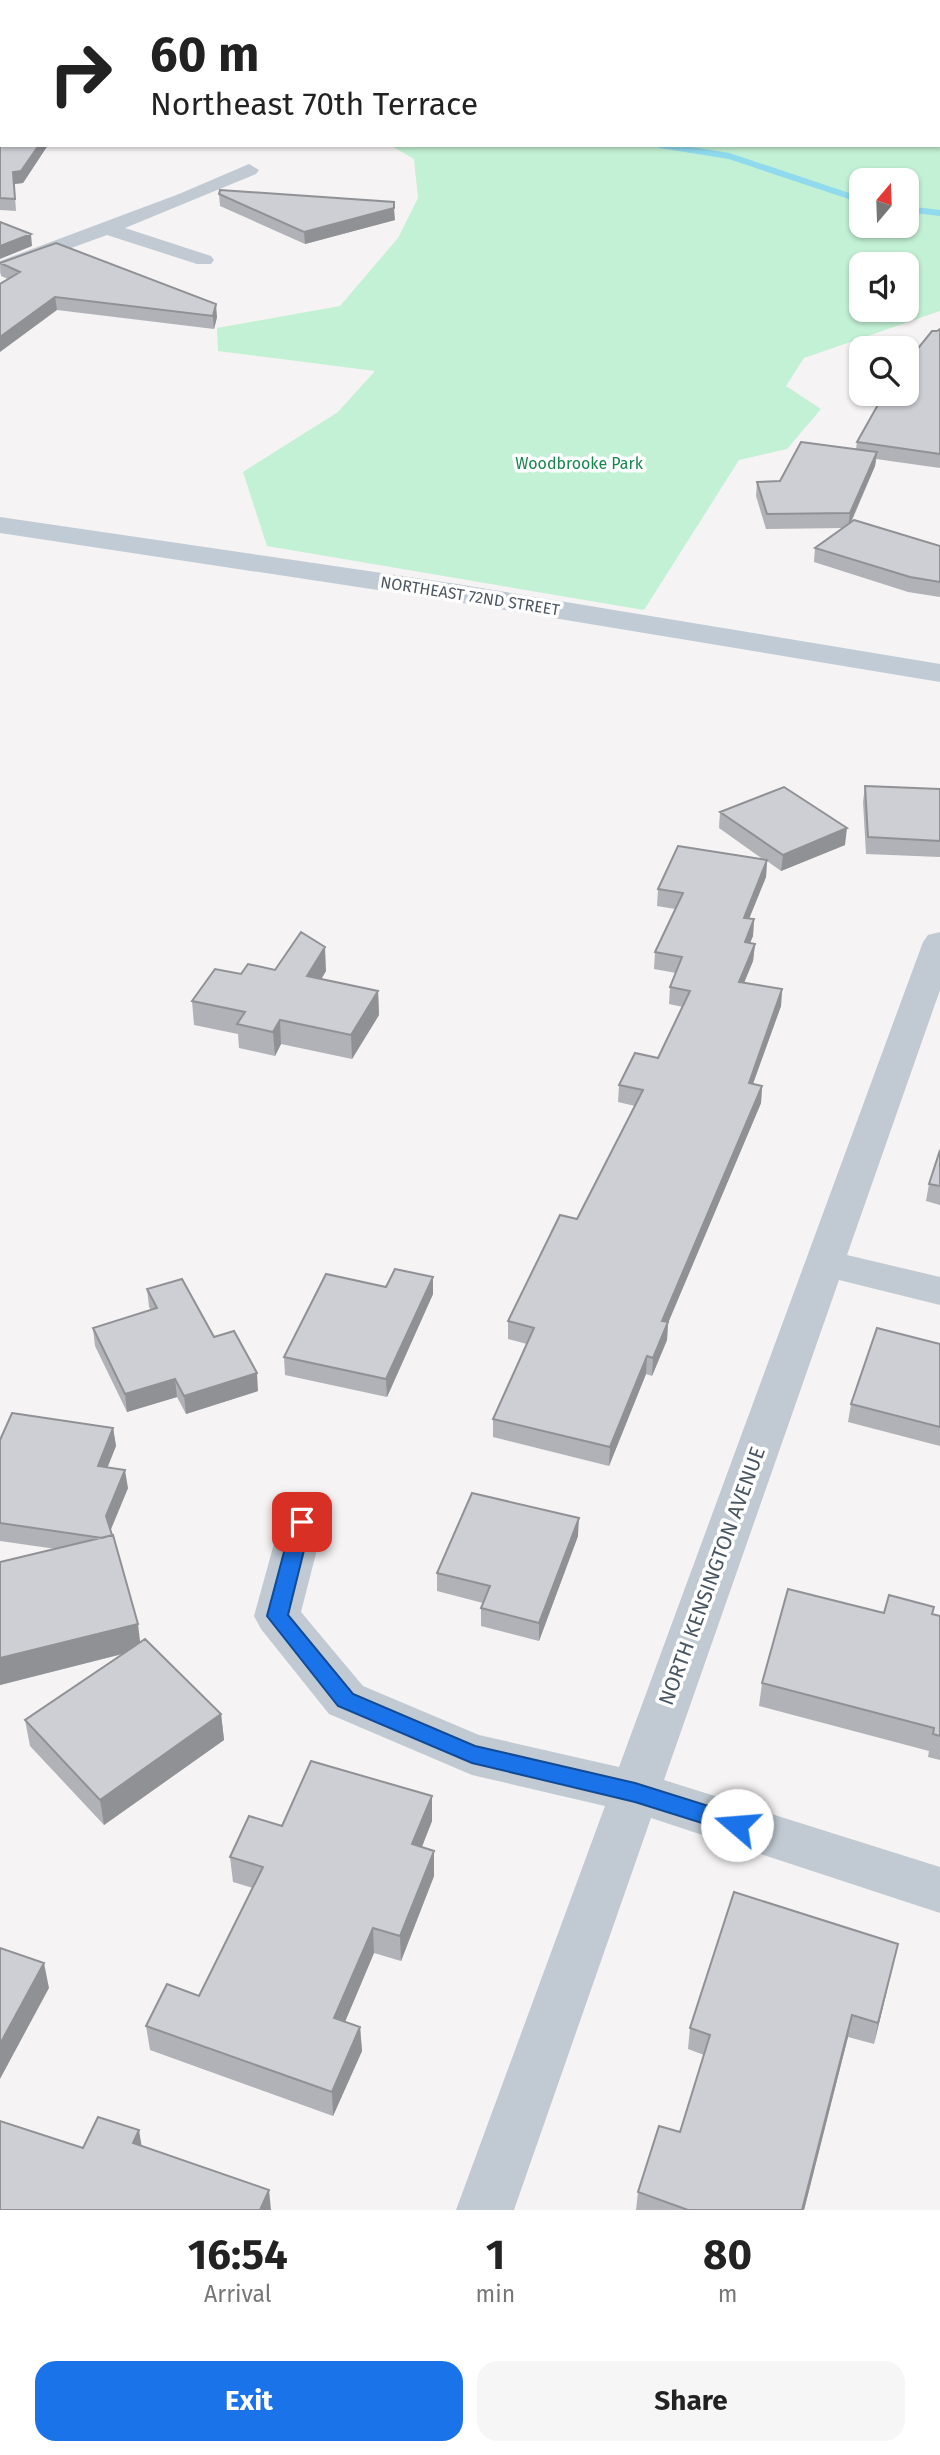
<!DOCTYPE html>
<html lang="en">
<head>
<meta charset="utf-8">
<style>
  :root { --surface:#fff; --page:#f6f6f6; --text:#222; --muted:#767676; --accent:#1a73e8 }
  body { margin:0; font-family:"Fira Sans",sans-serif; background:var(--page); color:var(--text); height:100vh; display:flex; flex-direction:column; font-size:26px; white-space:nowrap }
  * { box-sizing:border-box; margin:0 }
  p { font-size:23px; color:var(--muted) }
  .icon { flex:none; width:38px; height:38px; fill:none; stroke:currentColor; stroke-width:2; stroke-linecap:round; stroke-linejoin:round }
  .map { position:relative; height:2210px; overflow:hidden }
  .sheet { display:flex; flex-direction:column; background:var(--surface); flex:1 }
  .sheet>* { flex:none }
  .banner { position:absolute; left:0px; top:0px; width:942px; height:147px; box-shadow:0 2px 5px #0004; background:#fff; color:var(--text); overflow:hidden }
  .needle { width:46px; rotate:19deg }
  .tools { position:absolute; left:849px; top:168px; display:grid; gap:14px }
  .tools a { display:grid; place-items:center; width:70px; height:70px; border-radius:14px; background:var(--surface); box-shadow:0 2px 5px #0004; font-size:35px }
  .pin { position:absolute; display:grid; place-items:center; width:60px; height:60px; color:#fff; margin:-30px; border-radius:14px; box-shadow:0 4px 10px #0006 }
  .me { position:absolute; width:77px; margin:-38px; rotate:288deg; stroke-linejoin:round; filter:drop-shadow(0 0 5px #0008) }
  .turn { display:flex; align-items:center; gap:24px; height:147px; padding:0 35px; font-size:32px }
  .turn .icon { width:91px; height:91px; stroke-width:2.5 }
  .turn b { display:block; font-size:49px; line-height:60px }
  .eta { display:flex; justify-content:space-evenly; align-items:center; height:119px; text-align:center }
  .eta b { font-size:42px; font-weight:700; line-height:49px }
  .cta { display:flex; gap:14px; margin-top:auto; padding:14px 35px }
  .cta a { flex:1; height:80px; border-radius:21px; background:var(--accent); color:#fff; font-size:28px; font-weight:700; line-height:80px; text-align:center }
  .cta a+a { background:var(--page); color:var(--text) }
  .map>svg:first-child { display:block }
  .green { fill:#c3f1d5; fill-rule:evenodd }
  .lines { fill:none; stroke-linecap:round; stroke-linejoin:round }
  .stream { stroke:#90daee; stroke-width:6 }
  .street { fill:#c1cad2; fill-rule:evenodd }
  .secondary { fill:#c1cbd6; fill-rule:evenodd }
  .wall { fill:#b0b2b7 }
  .shaded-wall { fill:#909195 }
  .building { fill:#cdcfd5; stroke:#909195; stroke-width:2 }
  .route { fill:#1a73e8; stroke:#114b97; stroke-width:2 }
  .labels { text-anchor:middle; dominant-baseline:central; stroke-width:7; stroke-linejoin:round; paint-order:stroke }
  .far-park-label { font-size:16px; fill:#17864f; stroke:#fff }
  .far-street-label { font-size:16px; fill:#4a5661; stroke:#fff }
  .near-street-label { font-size:21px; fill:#4a5661; stroke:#fff }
</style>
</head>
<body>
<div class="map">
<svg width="940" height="2210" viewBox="0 0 940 2210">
  <rect width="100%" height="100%" fill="#f5f3f3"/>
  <path class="green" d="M 0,0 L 940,0 L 940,311 L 804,358 L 786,386 L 821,409 L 787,449 L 739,460 L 644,610 L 267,546 L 243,472 L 338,412 L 375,371 L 218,351 L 217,328 L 340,306 L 398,238 L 418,198 L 414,159 L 390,145 L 940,145 L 940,2 L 2,2 L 2,103 ZM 861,180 L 906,180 L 906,226 L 861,226 ZM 861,264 L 906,264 L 906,310 L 861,310 Z"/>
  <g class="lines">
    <path class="stream" d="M 660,145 L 729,156 L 861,200
      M 906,209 L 940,213"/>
    <path class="street" d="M 249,164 L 259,170 L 256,174 L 125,228 L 211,256 L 214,260 L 211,264 L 197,264 L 107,235 L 0,274 L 0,261 L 179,194 Z
      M 940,932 L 940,990 L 847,1255 L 940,1277 L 940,1305 L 839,1280 L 664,1780 L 940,1867 L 940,1913 L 651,1818 L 514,2210 L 456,2210 L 605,1806 L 472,1775 L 329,1714 L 261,1629 L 254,1616 L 280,1522 L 286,1510 L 302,1505 L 318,1510 L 324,1522 L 301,1612 L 363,1686 L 479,1735 L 619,1767 L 923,942 L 928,935 Z"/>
    <path class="secondary" d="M 0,517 L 457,584 L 940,664 L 940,682 L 457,602 L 0,533 Z"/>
  </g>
  <path class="wall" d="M 0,101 L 2,145 L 48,145 L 23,183 L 14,184 L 16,211 L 0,210 Z
    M 219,194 L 395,220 L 305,244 L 220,206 Z
    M 0,263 L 217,317 L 214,329 L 57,310 L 8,279 L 1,276 Z
    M 940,329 L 940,468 L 876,459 L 875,466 L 851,523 L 940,546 L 940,597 L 908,592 L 814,562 L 815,548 L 843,528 L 766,529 L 756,496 L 757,482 L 780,481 L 856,449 L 857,442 L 937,331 Z
    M 865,786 L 940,789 L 940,857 L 866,854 L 863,802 Z
    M 720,812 L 845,845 L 781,871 L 767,861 L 766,877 L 749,918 L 754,919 L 753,936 L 750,943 L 755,944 L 753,961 L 744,982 L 782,989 L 781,1006 L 753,1084 L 762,1086 L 761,1103 L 668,1323 L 667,1340 L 652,1376 L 646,1374 L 609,1466 L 493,1437 L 493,1419 L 527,1344 L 508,1339 L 508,1321 L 577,1219 L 635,1106 L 618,1102 L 619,1085 L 658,1058 L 683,1007 L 669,1004 L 670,987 L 676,973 L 654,969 L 655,952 L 675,909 L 657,906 L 658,889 L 764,860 L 719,828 Z
    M 275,970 L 326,971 L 321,979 L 378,991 L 379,1015 L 352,1059 L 281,1044 L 275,1056 L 239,1048 L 238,1034 L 194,1025 L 192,1001 L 241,974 Z
    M 940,1150 L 940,1205 L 926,1201 L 929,1184 Z
    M 386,1287 L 433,1294 L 387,1397 L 285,1375 L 284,1357 Z
    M 147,1289 L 214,1337 L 258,1391 L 186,1414 L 177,1397 L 127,1412 L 95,1346 L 93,1328 L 151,1310 L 149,1307 Z
    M 940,1344 L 940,1446 L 848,1422 L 851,1404 Z
    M 113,1428 L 116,1446 L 107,1467 L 128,1488 L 110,1531 L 140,1642 L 221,1714 L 224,1740 L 104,1825 L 30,1746 L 25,1720 L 123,1654 L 0,1685 L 0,1562 L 56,1549 L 0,1541 L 0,1440 Z
    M 578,1536 L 539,1641 L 481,1626 L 481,1608 L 483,1603 L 437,1591 L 437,1573 Z
    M 884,1613 L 933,1614 L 940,1616 L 940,1760 L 928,1757 L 929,1751 L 759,1706 L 762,1683 Z
    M 432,1796 L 432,1821 L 422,1847 L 434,1876 L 401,1961 L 374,1953 L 345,2022 L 360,2027 L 362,2051 L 333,2116 L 150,2050 L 146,2026 L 199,1996 L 253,1888 L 233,1882 L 230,1857 L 282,1826 Z
    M 898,1944 L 874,2044 L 848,2037 L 804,2210 L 636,2210 L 638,2192 L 680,2132 L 704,2055 L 688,2049 L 690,2028 Z"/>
  <path class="shaded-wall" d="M 39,145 L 48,145 L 23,183 L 14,184 L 16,211 L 13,172 Z
    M 394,208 L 395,220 L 305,244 L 304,232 Z
    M 31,234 L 32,246 L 0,259 L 0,246 Z
    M 55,297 L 57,310 L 0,352 L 0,337 Z
    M 216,304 L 217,317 L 214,329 L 213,316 Z
    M 877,452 L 875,466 L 848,528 L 850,513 Z
    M 847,828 L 845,845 L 781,871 L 783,855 Z
    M 767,860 L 766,877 L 743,934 L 744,918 Z
    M 754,919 L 753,936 L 743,959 L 745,942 Z
    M 755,944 L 753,961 L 738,998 L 739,982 Z
    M 325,947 L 326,971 L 309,1000 L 307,976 Z
    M 782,989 L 781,1006 L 747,1100 L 749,1083 Z
    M 378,991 L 379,1015 L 352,1059 L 351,1035 Z
    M 280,1020 L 281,1044 L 275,1056 L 273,1032 Z
    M 762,1086 L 761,1103 L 668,1323 L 667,1340 L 652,1376 L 653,1358 L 662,1321 Z
    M 433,1277 L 433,1294 L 387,1397 L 386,1379 Z
    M 647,1356 L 646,1374 L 609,1466 L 610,1447 Z
    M 257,1373 L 258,1391 L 186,1414 L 184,1396 Z
    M 175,1379 L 177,1397 L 127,1412 L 125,1394 Z
    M 113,1428 L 116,1446 L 101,1484 L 98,1466 Z
    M 125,1470 L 128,1488 L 109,1534 L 106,1516 Z
    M 579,1518 L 578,1536 L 539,1641 L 539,1623 Z
    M 138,1624 L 141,1649 L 0,1685 L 0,1658 Z
    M 221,1714 L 224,1740 L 104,1825 L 100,1800 Z
    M 432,1796 L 432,1821 L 413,1869 L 412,1844 Z
    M 434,1851 L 434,1876 L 401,1961 L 400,1936 Z
    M 373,1928 L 374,1953 L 336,2043 L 334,2018 Z
    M 898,1944 L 893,1965 L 874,2044 L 878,2023 Z
    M 44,1963 L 49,1988 L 0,2079 L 0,2044 Z
    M 852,2015 L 848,2037 L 804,2210 L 802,2210 Z
    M 360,2027 L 362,2051 L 333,2116 L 332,2092 Z
    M 139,2130 L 143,2154 L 133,2143 Z
    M 269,2190 L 271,2210 L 260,2210 Z"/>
  <path class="building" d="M 0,101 L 2,101 L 2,145 L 39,145 L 21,171 L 13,172 L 15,199 L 0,198 Z
    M 220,190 L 394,202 L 394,208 L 304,232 L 219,194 Z
    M 0,222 L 31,234 L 0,246 Z
    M 56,243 L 216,304 L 213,316 L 55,297 L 0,337 L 0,284 L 20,272 L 0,263 Z
    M 940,329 L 940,454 L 857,442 L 884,394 L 906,394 L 906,363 L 932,331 L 937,331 Z
    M 801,442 L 877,452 L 850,513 L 767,514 L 757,482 L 780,481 Z
    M 854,520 L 940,546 L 940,582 L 910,577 L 815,548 Z
    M 865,786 L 940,789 L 940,841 L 868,837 Z
    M 784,787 L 847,828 L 783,855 L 720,812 Z
    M 678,846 L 767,860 L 744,918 L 754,919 L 745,942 L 755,944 L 739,982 L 782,989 L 749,1083 L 762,1086 L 662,1321 L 668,1322 L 653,1358 L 647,1356 L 610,1447 L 493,1419 L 534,1328 L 508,1321 L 560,1215 L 577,1219 L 643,1090 L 619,1085 L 635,1053 L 658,1058 L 690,991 L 670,987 L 682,957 L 655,952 L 683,893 L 658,889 Z
    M 301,932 L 325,947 L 307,976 L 378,991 L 351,1035 L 280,1020 L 273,1032 L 237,1024 L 245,1012 L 192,1001 L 215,969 L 241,974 L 248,964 L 275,970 Z
    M 940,1150 L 940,1186 L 929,1184 Z
    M 395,1269 L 433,1277 L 386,1379 L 284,1357 L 326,1274 L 386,1287 Z
    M 182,1279 L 214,1337 L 234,1331 L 257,1373 L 184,1396 L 175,1379 L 125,1394 L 93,1328 L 157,1308 L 147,1289 Z
    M 877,1328 L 940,1344 L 940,1427 L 851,1404 Z
    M 12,1413 L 113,1428 L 98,1466 L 125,1470 L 106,1516 L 112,1535 L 102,1538 L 0,1523 L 0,1440 Z
    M 472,1493 L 579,1518 L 539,1623 L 481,1608 L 490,1586 L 437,1573 Z
    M 113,1535 L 138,1624 L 0,1658 L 0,1562 Z
    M 788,1589 L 884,1613 L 889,1595 L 934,1607 L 932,1614 L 940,1616 L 940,1736 L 933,1734 L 934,1728 L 762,1683 Z
    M 145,1639 L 221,1714 L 100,1800 L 25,1720 Z
    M 311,1761 L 432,1796 L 412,1844 L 434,1851 L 400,1936 L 373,1928 L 334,2018 L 360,2027 L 332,2092 L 146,2026 L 167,1984 L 199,1996 L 263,1867 L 230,1857 L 249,1816 L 282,1826 Z
    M 734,1892 L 898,1944 L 878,2023 L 852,2015 L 802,2210 L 688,2210 L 638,2192 L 659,2126 L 680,2132 L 710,2035 L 690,2028 Z
    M 0,1948 L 44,1963 L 0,2044 Z
    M 98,2117 L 139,2130 L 133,2143 L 269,2190 L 260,2210 L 0,2210 L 0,2121 L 83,2148 Z"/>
  <path class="route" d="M 302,1515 L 308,1517 L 311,1522 L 288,1615 L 353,1694 L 475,1746 L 635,1783 L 737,1815 L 744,1818 L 747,1825 L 744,1832 L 737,1834 L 635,1802 L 472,1763 L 338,1706 L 267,1616 L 292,1522 L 295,1517 Z"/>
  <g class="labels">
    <g class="far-park-label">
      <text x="579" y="463">Woodbrooke Park</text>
    </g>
    <g class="far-street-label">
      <text transform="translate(470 596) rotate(9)">NORTHEAST 72ND STREET</text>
    </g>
    <g class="near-street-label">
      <text transform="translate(712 1576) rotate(-70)">NORTH KENSINGTON AVENUE</text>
    </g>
  </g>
</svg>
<div class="tools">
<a><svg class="needle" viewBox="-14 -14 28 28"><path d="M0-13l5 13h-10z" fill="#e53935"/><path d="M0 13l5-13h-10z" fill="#767676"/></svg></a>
<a><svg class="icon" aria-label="sound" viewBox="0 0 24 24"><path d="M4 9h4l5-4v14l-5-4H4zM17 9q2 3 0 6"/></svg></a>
<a><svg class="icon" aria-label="search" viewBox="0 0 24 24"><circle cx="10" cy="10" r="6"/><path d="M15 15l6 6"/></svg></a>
</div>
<div class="pin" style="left:302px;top:1522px;background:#d93025"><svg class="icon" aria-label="arrive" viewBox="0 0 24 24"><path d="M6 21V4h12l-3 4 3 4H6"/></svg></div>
<svg class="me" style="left:737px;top:1825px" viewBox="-20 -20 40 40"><circle r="19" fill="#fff"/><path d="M0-13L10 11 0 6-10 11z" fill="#1a73e8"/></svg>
<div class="banner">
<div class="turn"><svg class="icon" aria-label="right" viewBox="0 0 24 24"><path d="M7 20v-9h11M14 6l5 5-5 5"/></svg><div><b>60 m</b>Northeast 70th Terrace</div></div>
</div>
</div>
<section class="sheet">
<div class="eta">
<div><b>16:54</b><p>Arrival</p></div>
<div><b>1</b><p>min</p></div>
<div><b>80</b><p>m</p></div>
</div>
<div class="cta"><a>Exit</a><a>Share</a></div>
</section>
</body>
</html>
